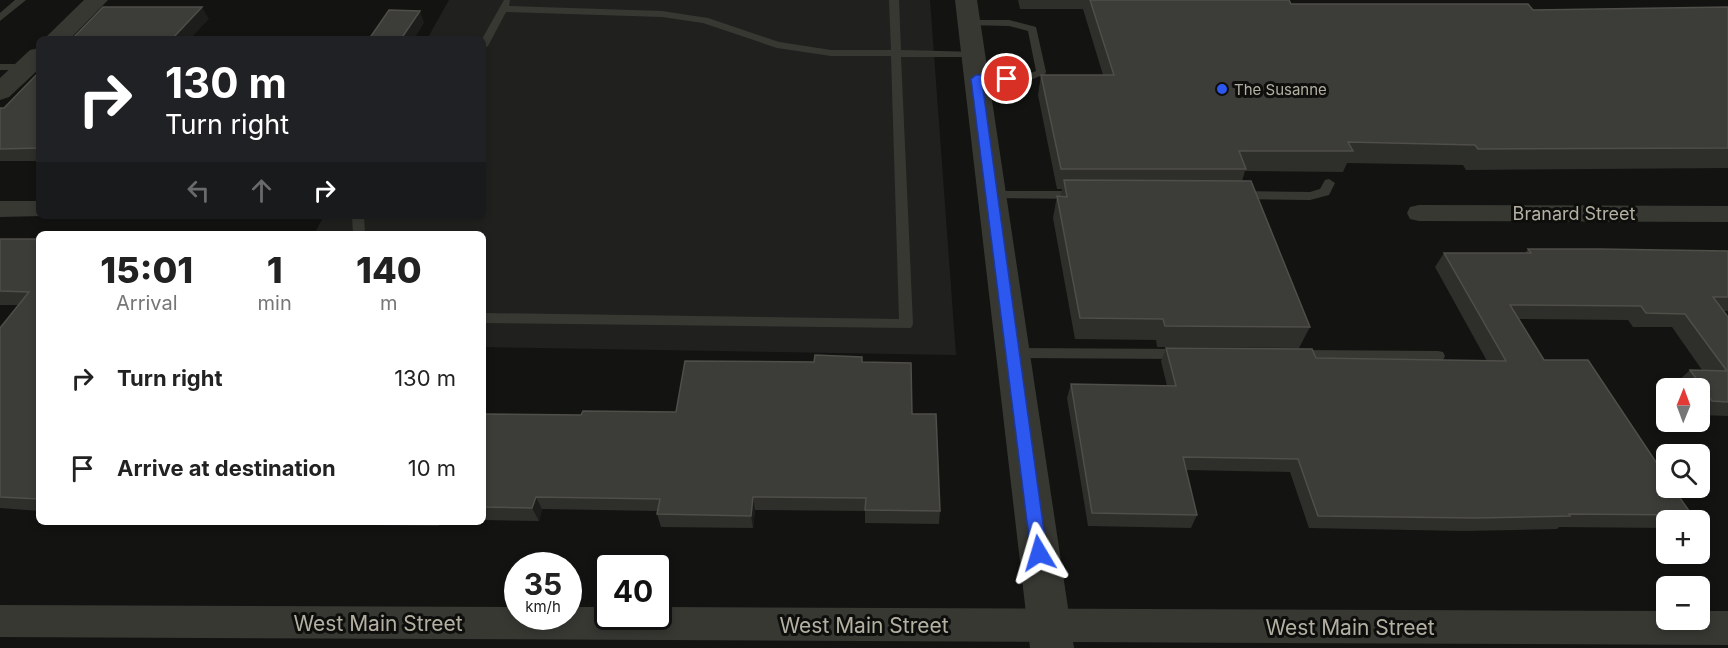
<!DOCTYPE html>
<html lang="en">
<head>
<meta charset="utf-8">
<style>
  :root { --surface:#fff; --page:#f6f6f6; --text:#222; --muted:#767676 }
  body { margin:0; font-family:Inter,sans-serif; background:var(--page); color:var(--text); height:100vh; display:flex; flex-direction:column; font-size:22px; white-space:nowrap }
  * { box-sizing:border-box; margin:0 }
  p { font-size:20px; color:var(--muted) }
  .icon { flex:none; width:33px; height:33px; fill:none; stroke:currentColor; stroke-width:2; stroke-linecap:round; stroke-linejoin:round }
  .map { position:relative; flex:1; overflow:hidden }
  .drawer { position:absolute; left:36px; top:231px; width:450px; height:294px; display:flex; flex-direction:column; background:var(--surface); border-radius:9px; box-shadow:0 3px 9px #0003 }
  .drawer>* { flex:none }
  .hud { position:absolute; left:36px; top:36px; width:450px; height:183px; border-radius:9px; box-shadow:0 3px 9px #0003; background:#202124; color:#fff; overflow:hidden }
  .needle { width:39px; rotate:1deg }
  .fabs { position:absolute; left:1656px; top:378px; display:grid; gap:12px }
  .fabs a { display:grid; place-items:center; width:54px; height:54px; border-radius:9px; background:var(--surface); box-shadow:0 3px 9px #0003; font-size:30px }
  .speed { position:absolute; left:504px; top:552px; display:flex; gap:12px; font-size:30px; font-weight:700; text-align:center }
  .speed>* { display:grid; place-content:center; width:78px; height:78px; border-radius:50%; background:var(--surface); box-shadow:0 3px 9px #0003; line-height:1 }
  .speed small { font-size:15px; font-weight:400 }
  .speed .limit { border:3px solid #111; border-radius:9px; background:#fff; color:#111 }
  .pin { position:absolute; display:grid; place-items:center; width:51px; height:51px; color:#fff; margin:-26px; border:3px solid #fff; border-radius:50%; box-shadow:0 2px 6px #0007 }
  .me { position:absolute; width:66px; margin:-33px; rotate:353deg; stroke-linejoin:round; filter:drop-shadow(0 0 4px #0008) }
  .turn { display:flex; align-items:center; gap:21px; height:126px; padding:0 30px; font-size:27px }
  .turn .icon { width:78px; height:78px; stroke-width:2.5 }
  .turn b { display:block; font-size:42px; line-height:51px }
  .lanes { display:flex; align-items:center; height:57px; padding:0 30px; background:#0003; justify-content:center; gap:30px; direction:ltr }
  .lanes .off { opacity:.35 }
  .eta { display:flex; justify-content:space-evenly; align-items:center; height:102px; text-align:center }
  .eta b { font-size:36px; font-weight:800; line-height:42px }
  ul { padding:0; list-style:none }
  li { display:flex; align-items:center; gap:18px; height:90px; padding:0 30px }
  li div { flex:1 }
  li b { display:block; font-size:22px }
  li em { font-style:normal }
  .map>svg:first-child { display:block }
  .built { fill:#20201e }
  .lines { fill:none; stroke-linecap:round; stroke-linejoin:round }
  .service { fill:#383833; fill-rule:evenodd }
  .minor { fill:#383833; fill-rule:evenodd }
  .tertiary { fill:#383833; fill-rule:evenodd }
  .wall { fill:#2e2e2b }
  .shaded-wall { fill:#1d1d1c }
  .building { fill:#3c3c38; stroke:#4f4e49; stroke-width:1.5 }
  .route { fill:#2d58f0; stroke:#1d399c; stroke-width:1.5 }
  .poi-dot { fill:#2d58f0; stroke:#0e0e0d; stroke-width:2 }
  .labels { text-anchor:middle; dominant-baseline:central; stroke-width:6; stroke-linejoin:round; paint-order:stroke }
  .far-poi-label { font-size:15px; fill:#b4b1a3; stroke:#0e0e0d; text-anchor:start }
  .street-label { font-size:18px; fill:#b4b1a3; stroke:#0e0e0d }
  .near-street-label { font-size:21px; fill:#b4b1a3; stroke:#0e0e0d }
</style>
</head>
<body>
<div class="map">
<svg width="1728" height="648" viewBox="0 0 1728 648">
  <rect width="100%" height="100%" fill="#131312"/>
  <path class="built" d="M 449,0 L 930,0 L 956,355 L 483,347 L 483,234 L 314,234 L 324,216 L 483,216 L 483,39 L 427,39 Z"/>
  <g class="lines">
    <path class="service" d="M 15,0 L 26,0 L 0,21 L 0,13 Z
      M 504,0 L 510,0 L 509,6 L 662,11 L 708,18 L 779,42 L 831,50 L 891,50 L 889,0 L 899,0 L 901,50 L 977,52 L 977,56 L 973,57 L 901,57 L 913,324 L 911,328 L 483,323 L 483,313 L 899,319 L 891,56 L 831,56 L 777,48 L 703,23 L 662,17 L 506,12 L 488,46 L 483,49 L 482,39 Z
      M 969,20 L 1009,20 L 1036,27 L 1046,72 L 1045,74 L 1028,81 L 972,81 L 971,79 L 976,76 L 1026,75 L 1036,71 L 1028,31 L 1009,26 L 966,25 L 966,21 Z
      M 0,64 L 26,64 L 31,67 L 26,70 L 0,70 Z
      M 1329,179 L 1335,183 L 1329,195 L 1310,200 L 1240,199 L 1234,195 L 1240,191 L 1310,192 L 1320,189 L 1325,180 Z
      M 992,191 L 1077,191 L 1083,195 L 1077,199 L 988,198 L 986,195 L 988,192 Z
      M 352,216 L 364,216 L 365,234 L 353,234 Z
      M 1013,348 L 1182,349 L 1187,350 L 1189,354 L 1187,358 L 1182,359 L 1013,358 L 1008,357 L 1006,353 L 1008,349 Z
      M 1297,350 L 1438,351 L 1443,352 L 1445,356 L 1443,360 L 1438,361 L 1297,360 L 1292,359 L 1290,355 L 1292,351 Z"/>
    <path class="minor" d="M 0,201 L 39,201 L 39,216 L 43,216 L 0,217 Z
      M 1419,205 L 1728,206 L 1728,222 L 1419,221 L 1410,219 L 1407,213 L 1410,207 Z
      M 0,605 L 518,607 L 518,616 L 568,616 L 568,607 L 608,607 L 608,616 L 658,616 L 658,607 L 1666,611 L 1666,620 L 1700,620 L 1700,611 L 1728,611 L 1728,645 L 0,637 Z"/>
    <path class="tertiary" d="M 84,0 L 108,0 L 70,39 L 44,39 Z
      M 955,0 L 977,0 L 1074,648 L 1030,648 Z
      M 39,48 L 39,69 L 9,97 L 0,100 L 0,78 L 30,50 Z"/>
  </g>
  <path class="wall" d="M 1018,0 L 1289,0 L 1291,4 L 1533,10 L 1728,7 L 1728,168 L 1466,170 L 1463,165 L 1347,163 L 1343,172 L 1245,171 L 1242,181 L 1310,327 L 1299,348 L 1157,347 L 1156,340 L 1075,339 L 1053,218 L 1057,196 L 1060,197 L 1062,189 L 1057,189 L 1038,95 L 1041,75 L 1103,75 L 1083,9 L 1020,9 Z
    M 39,72 L 39,161 L 0,161 L 0,108 L 4,108 Z
    M 0,239 L 39,239 L 39,511 L 0,508 L 0,328 L 18,305 L 0,305 Z
    M 1528,249 L 1728,251 L 1728,311 L 1724,311 L 1728,317 L 1728,416 L 1700,415 L 1700,388 L 1679,388 L 1676,383 L 1690,370 L 1702,370 L 1672,327 L 1633,327 L 1628,320 L 1518,319 L 1544,360 L 1692,515 L 1685,520 L 1666,520 L 1666,528 L 1559,527 L 1557,529 L 1464,531 L 1309,528 L 1290,472 L 1186,470 L 1197,515 L 1191,528 L 1088,526 L 1067,398 L 1071,384 L 1167,386 L 1161,361 L 1166,348 L 1316,358 L 1487,361 L 1435,267 L 1444,253 L 1525,253 Z
    M 814,362 L 862,362 L 912,414 L 940,511 L 939,524 L 865,523 L 865,511 L 755,510 L 753,528 L 661,527 L 657,514 L 657,511 L 542,509 L 539,521 L 483,520 L 483,414 L 581,415 L 676,412 Z
    M 374,522 L 440,522 L 439,526 L 376,525 Z"/>
  <path class="shaded-wall" d="M 202,7 L 209,19 L 190,39 L 172,39 Z
    M 420,11 L 424,23 L 414,39 L 401,39 Z
    M 536,497 L 542,509 L 539,521 L 532,508 Z
    M 753,497 L 755,510 L 753,528 L 751,516 Z"/>
  <path class="building" d="M 1090,0 L 1289,0 L 1291,4 L 1528,4 L 1533,10 L 1728,7 L 1728,148 L 1478,149 L 1475,145 L 1348,142 L 1353,151 L 1239,151 L 1246,169 L 1061,169 L 1041,75 L 1114,75 Z
    M 103,7 L 202,7 L 172,39 L 72,39 Z
    M 389,10 L 420,11 L 401,39 L 369,39 Z
    M 39,72 L 39,148 L 0,149 L 0,108 L 4,108 Z
    M 1064,180 L 1251,181 L 1310,327 L 1165,326 L 1163,319 L 1080,318 L 1057,196 L 1067,197 Z
    M 0,239 L 39,239 L 39,499 L 0,497 L 0,328 L 29,292 L 0,291 Z
    M 1528,249 L 1599,249 L 1728,251 L 1728,297 L 1713,297 L 1728,317 L 1728,402 L 1712,401 L 1690,370 L 1727,371 L 1685,314 L 1646,313 L 1641,306 L 1510,305 L 1544,360 L 1588,360 L 1666,477 L 1666,488 L 1673,488 L 1692,515 L 1569,514 L 1570,516 L 1476,518 L 1318,516 L 1298,459 L 1183,457 L 1197,515 L 1092,513 L 1071,384 L 1176,386 L 1166,348 L 1312,349 L 1316,358 L 1506,361 L 1444,253 L 1531,253 Z
    M 815,355 L 862,357 L 862,362 L 911,363 L 912,414 L 936,414 L 940,511 L 865,510 L 866,498 L 753,497 L 751,516 L 657,514 L 660,499 L 536,497 L 532,508 L 483,507 L 483,414 L 581,415 L 583,411 L 676,412 L 685,361 L 814,362 Z"/>
  <path class="route" d="M 1007,75 L 1012,79 L 1010,81 L 982,82 L 1047,553 L 1045,559 L 1039,561 L 1033,559 L 1031,553 L 971,79 L 976,75 Z"/>
  <circle class="poi-dot" cx="1222" cy="89" r="6"/>
  <g class="labels">
    <g class="far-poi-label">
      <text x="1234" y="89">The Susanne</text>
    </g>
    <g class="street-label">
      <text x="1574" y="213">Branard Street</text>
    </g>
    <g class="near-street-label">
      <text x="378" y="623">West Main Street</text>
      <text x="864" y="625">West Main Street</text>
      <text x="1350" y="627">West Main Street</text>
    </g>
  </g>
</svg>
<div class="fabs">
<a><svg class="needle" viewBox="-14 -14 28 28"><path d="M0-13l5 13h-10z" fill="#e53935"/><path d="M0 13l5-13h-10z" fill="#767676"/></svg></a>
<a><svg class="icon" aria-label="search" viewBox="0 0 24 24"><circle cx="10" cy="10" r="6"/><path d="M15 15l6 6"/></svg></a>
<a>+</a>
<a>−</a>
</div>
<div class="speed"><div>35<small>km/h</small></div><div class="limit">40</div></div>
<div class="pin" style="left:1007px;top:79px;background:#d93025"><svg class="icon" aria-label="arrive" viewBox="0 0 24 24"><path d="M6 21V4h12l-3 4 3 4H6"/></svg></div>
<svg class="me" style="left:1039px;top:553px" viewBox="-20 -20 40 40"><path d="M0-17L14 15 0 8-14 15z" fill="#2d58f0" stroke="#fff" stroke-width="4"/></svg>
<div class="hud">
<div class="turn"><svg class="icon" aria-label="right" viewBox="0 0 24 24"><path d="M7 20v-9h11M14 6l5 5-5 5"/></svg><div><b>130 m</b>Turn right</div></div>
<div class="lanes"><svg class="icon off" aria-label="left" viewBox="0 0 24 24"><path d="M17 20v-9H6M10 6l-5 5 5 5"/></svg><svg class="icon off" aria-label="ahead" viewBox="0 0 24 24"><path d="M12 20V5M6 11l6-6 6 6"/></svg><svg class="icon" aria-label="right" viewBox="0 0 24 24"><path d="M7 20v-9h11M14 6l5 5-5 5"/></svg></div>
</div>
<section class="drawer">
<div class="eta">
<div><b>15:01</b><p>Arrival</p></div>
<div><b>1</b><p>min</p></div>
<div><b>140</b><p>m</p></div>
</div>
<ul>
<li><svg class="icon" aria-label="right" viewBox="0 0 24 24"><path d="M7 20v-9h11M14 6l5 5-5 5"/></svg><div><b>Turn right</b></div><em>130 m</em></li>
<li><svg class="icon" aria-label="arrive" viewBox="0 0 24 24"><path d="M6 21V4h12l-3 4 3 4H6"/></svg><div><b>Arrive at destination</b></div><em>10 m</em></li>
</ul>
</section>
</div>
</body>
</html>
